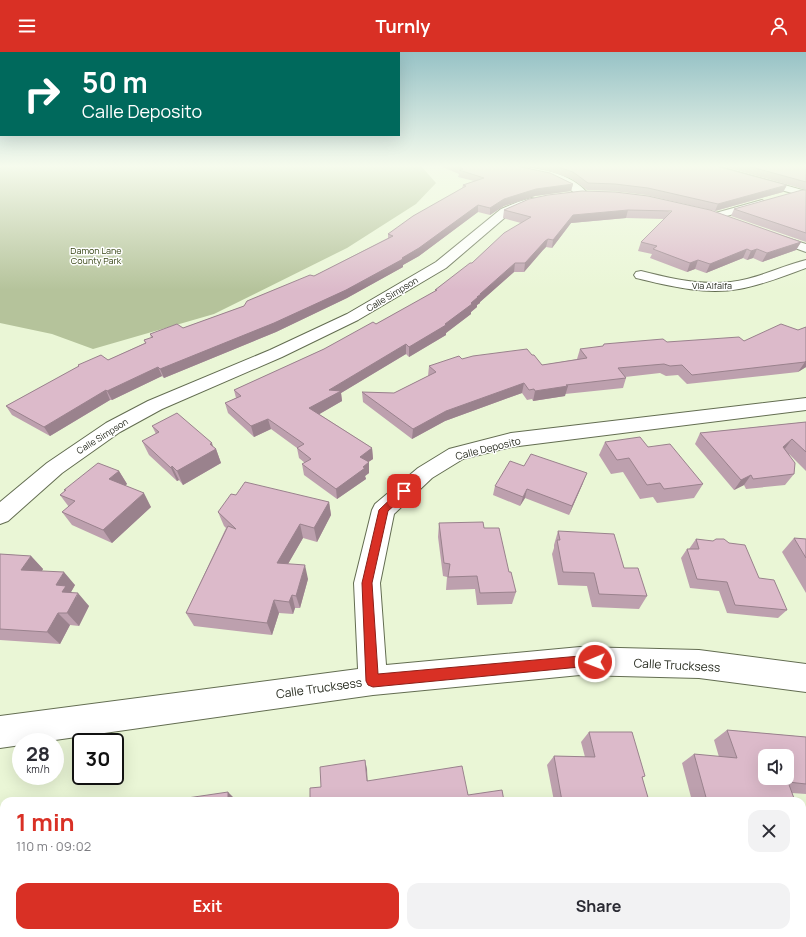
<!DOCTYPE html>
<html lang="en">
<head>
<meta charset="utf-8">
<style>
  :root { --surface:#fff; --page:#f2f2f3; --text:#2b2b33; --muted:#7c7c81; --accent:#d93025 }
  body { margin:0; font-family:Manrope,sans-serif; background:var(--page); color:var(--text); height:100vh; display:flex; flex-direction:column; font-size:15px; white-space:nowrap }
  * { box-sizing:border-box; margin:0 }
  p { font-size:13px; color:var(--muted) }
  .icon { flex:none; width:22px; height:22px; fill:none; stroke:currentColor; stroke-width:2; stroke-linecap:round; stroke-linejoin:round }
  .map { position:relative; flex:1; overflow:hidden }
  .details { position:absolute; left:0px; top:745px; width:806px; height:140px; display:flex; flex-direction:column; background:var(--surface); border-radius:12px 12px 0 0; box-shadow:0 4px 16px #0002 }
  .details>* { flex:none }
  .top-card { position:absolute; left:0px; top:0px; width:400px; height:84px; box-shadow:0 4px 16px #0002; background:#00695c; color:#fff; overflow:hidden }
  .tools { position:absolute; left:758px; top:697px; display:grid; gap:8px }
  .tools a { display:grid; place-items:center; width:36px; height:36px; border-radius:8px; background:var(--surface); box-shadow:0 4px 16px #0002; font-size:20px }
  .speed { position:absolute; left:12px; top:681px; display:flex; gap:8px; font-size:20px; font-weight:700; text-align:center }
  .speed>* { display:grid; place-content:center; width:52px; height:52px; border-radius:50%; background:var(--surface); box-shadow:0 4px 16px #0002; line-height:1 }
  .speed small { font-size:10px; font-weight:400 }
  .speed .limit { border:2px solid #111; border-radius:6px; background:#fff; color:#111 }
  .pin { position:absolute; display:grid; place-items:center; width:34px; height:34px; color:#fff; margin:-17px; border-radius:8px; box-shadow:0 2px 6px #0006 }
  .me { position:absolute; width:44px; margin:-22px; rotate:269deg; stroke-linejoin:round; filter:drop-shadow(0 0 3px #0008) }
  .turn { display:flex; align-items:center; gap:14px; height:84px; padding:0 16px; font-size:18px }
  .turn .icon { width:52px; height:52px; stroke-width:2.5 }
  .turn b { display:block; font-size:28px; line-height:34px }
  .round { display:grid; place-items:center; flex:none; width:42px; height:42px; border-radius:12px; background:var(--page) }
  .headline { display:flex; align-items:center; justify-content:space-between; height:68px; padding:0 16px }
  h1 { font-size:24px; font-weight:700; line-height:30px; color:var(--accent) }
  .cta { display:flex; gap:8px; margin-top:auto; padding:8px 16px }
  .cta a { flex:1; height:46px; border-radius:12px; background:var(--accent); color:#fff; font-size:16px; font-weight:700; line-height:46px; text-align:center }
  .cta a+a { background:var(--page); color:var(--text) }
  header { display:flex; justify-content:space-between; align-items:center; height:52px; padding:0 16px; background:var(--accent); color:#fff; font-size:18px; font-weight:700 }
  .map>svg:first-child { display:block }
  .green { fill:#b5c39b }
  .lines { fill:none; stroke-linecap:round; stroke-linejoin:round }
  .street-casing { stroke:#636d51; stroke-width:2 }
  .street { fill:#fff; fill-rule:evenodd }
  .wall { fill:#bda0ae }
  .shaded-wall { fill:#9a828d }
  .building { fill:#dcbaca; stroke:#9a828d; fill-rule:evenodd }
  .route { fill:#d93025; stroke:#8d1f18 }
  .labels { text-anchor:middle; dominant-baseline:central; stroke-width:3; stroke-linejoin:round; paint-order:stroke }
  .far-park-label { font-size:9px; fill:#354413; stroke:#fff }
  .far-street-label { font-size:9px; fill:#262a1e; stroke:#fff }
  .street-label { font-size:10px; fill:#262a1e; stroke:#fff }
  .near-street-label { font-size:12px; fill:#262a1e; stroke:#fff }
</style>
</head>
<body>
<header><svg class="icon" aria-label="menu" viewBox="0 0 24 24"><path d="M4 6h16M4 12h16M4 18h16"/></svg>Turnly<svg class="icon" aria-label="person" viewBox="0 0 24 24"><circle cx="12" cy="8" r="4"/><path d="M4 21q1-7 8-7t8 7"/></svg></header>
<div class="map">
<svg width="806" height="885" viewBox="0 0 806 885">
  <rect width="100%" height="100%" fill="#eaf6d6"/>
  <path class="green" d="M 0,114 L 421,114 L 436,131 L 416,152 L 347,196 L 214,262 L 93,297 L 52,282 L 0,271 Z"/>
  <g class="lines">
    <g class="street-casing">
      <path id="street" d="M 501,114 C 529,114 570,118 589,143 L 584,146 C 577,144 564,132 555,128 C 538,121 519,120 502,116 Z
        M 702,114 L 716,114 L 806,139 L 806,145 L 703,116 Z
        M 531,146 L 535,147 L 536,149 L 535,151 L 509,162 L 446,216 L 358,268 L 282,305 L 162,357 L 120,380 L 62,421 L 8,469 L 0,472 L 0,450 L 47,411 L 106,371 L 148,349 L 270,298 L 347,262 L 436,210 L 501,157 L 518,150 Z
        M 762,148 L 767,151 L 766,153 L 716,167 L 711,164 L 712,162 Z
        M 771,181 L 806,192 L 806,200 L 767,186 L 765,184 L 767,182 Z
        M 806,208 L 806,216 C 784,224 762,233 739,237 C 704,243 670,234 636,226 L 634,223 L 636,220 L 641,219 C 676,228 711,236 747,227 C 767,222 786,213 806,208 Z
        M 806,346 L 806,358 L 511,395 L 463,407 L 432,426 L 394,462 L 380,531 L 386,613 L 580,595 L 699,598 L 806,612 L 806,640 L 699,626 L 580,623 L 373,643 L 41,690 L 21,690 L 21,693 L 0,696 L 0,664 L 358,617 L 354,531 L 372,458 L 375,452 L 418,416 L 449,397 L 511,381 Z"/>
    </g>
    <use href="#street" class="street"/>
  </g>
  <path class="wall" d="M 440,114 L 517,114 L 573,132 L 571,139 L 535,144 L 504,154 L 490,163 L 478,160 L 419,204 L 403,213 L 403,215 L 347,246 L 276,280 L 164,326 L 162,324 L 112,348 L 110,348 L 50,384 L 12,363 L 6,354 L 78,315 L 78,313 L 108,308 L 145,291 L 144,288 L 151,286 L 150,282 L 183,276 L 244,254 L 314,224 L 388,186 L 388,182 L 462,136 L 463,133 L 474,129 L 458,125 L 459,122 Z
    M 528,114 L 716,114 L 787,133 L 783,140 L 715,159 L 646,143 L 613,139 L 587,138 L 572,127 L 552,120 Z
    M 722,114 L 806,114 L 806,138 L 803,137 Z
    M 806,138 L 806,190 L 731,164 L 734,157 Z
    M 582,139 L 801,190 L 796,198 L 762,210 L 753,206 L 747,208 L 743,206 L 706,221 L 695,217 L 687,220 L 650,206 L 652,202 L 638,199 L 641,190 L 664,167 L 626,166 L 571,171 L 552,196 L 546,195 L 543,198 L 524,220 L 514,220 L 480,250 L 480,251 L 477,253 L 477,255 L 471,260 L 471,262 L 446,281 L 446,283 L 409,305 L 406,302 L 341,341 L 342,349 L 319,362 L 372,396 L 373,407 L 368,410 L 369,421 L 365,424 L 366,427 L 337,447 L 304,423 L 302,412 L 305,411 L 299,406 L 297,396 L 271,377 L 254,385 L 228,361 L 225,351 L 236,346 L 234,338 L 324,297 L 376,272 L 435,240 L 435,238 L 472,211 L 521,171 L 503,166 L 504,158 Z
    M 806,275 L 806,315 L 798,320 L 687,332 L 678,323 L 666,324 L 660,321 L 625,325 L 626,326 L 623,336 L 565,342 L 565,344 L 533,349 L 532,347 L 527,348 L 522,341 L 445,369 L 412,387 L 363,350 L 362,340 L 394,341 L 428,324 L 429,314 L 462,307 L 532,303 L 542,313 L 578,307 L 577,307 L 580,297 L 667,290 L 744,289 L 798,278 Z
    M 806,370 L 806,419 L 789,402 L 794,422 L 785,433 L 746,437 L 744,433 L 734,438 L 695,392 L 700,381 Z
    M 152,374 L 213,395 L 216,397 L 221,411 L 183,433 L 179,428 L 177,429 L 149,403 L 142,389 L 156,382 Z
    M 605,390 L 648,395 L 703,432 L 694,446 L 657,451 L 653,445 L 640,447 L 623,420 L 611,422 L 599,403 Z
    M 524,414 L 583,431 L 569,463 L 525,446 L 520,454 L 493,443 L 495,434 Z
    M 119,419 L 127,432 L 125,434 L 151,455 L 112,491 L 72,473 L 62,460 L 69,455 L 60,443 L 65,439 L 64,438 Z
    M 236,443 L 329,450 L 331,463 L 317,490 L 303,486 L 288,512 L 308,527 L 300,556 L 295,556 L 293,562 L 279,561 L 272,583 L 194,574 L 186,561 L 226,476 L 224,474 L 218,460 Z
    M 439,471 L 484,476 L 509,520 L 516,540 L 512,552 L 477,553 L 475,537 L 446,538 L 447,525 L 443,524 L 438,485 Z
    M 558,479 L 624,516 L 647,544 L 639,557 L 592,555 L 587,534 L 558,533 L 552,502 L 554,496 L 554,493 Z
    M 794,486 L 806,487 L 806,541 L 782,500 Z
    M 696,487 L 759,526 L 787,558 L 778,566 L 727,561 L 719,539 L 690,536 L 681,506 L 687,497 L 689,497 Z
    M 0,502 L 31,504 L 43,517 L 42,519 L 75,533 L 71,540 L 89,554 L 79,574 L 70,573 L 60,592 L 0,588 Z
    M 727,678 L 806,685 L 806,742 L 792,741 L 795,749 L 692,749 L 682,711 L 694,702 L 719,705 L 714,688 Z
    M 589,680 L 645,724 L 642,726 L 649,749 L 554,749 L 547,713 L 554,704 L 585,705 L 581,690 Z
    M 802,768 L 806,778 L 806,808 L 802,809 Z
    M 464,881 L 517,881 L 518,882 L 508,885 L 486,885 L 485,881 L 464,885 Z"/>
  <path class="shaded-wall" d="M 573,132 L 571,139 L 535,144 L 504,154 L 490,163 L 490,156 L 504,147 L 536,137 Z
    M 787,133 L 783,140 L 715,159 L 718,152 Z
    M 478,153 L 478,160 L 419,204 L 403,213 L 403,215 L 347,246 L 276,280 L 164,326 L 160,317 L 402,206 Z
    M 628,158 L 626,166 L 571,171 L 552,196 L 553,188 L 573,163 Z
    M 548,187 L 546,195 L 543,198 L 524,220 L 525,211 L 545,189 Z
    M 801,190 L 796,198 L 762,210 L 767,201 Z
    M 747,197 L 743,206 L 706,221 L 710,212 Z
    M 757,197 L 753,206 L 747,208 L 751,199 Z
    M 698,208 L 695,217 L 687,220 L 690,211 Z
    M 515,211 L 514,220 L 480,250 L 480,251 L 477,253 L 477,255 L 471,260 L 471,262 L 446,281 L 446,283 L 409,305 L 409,295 L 445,272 L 471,251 L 480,242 Z
    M 406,292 L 406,302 L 341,341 L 342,349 L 311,367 L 309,356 L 329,338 Z
    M 806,309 L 806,315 L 798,320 L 805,310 Z
    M 158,315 L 162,324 L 112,348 L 107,339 Z
    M 524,331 L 522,341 L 445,369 L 412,387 L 413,377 L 446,359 Z
    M 568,334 L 565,344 L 533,349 L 535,339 Z
    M 106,338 L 110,348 L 50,384 L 44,375 Z
    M 268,367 L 271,377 L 254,385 L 251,374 Z
    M 792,387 L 784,398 L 783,395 Z
    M 212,391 L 214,398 L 216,397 L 221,411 L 183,433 L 177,419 Z
    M 372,396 L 373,407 L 361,415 L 360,405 Z
    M 369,410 L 369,421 L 365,424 L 366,427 L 337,447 L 336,437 Z
    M 172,414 L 179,428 L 177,429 L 171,416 Z
    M 119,419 L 127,432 L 117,441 L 109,427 Z
    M 587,421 L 583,431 L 569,463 L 572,454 Z
    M 751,423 L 744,433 L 734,438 L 741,428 Z
    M 527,437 L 525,446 L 520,454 L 523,445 Z
    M 144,441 L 151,455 L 112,491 L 103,478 Z
    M 329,450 L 331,463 L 317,490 L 314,476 Z
    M 300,472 L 303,486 L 281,524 L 277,511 Z
    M 31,504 L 43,517 L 34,531 L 21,518 Z
    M 305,513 L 308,527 L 300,556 L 296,544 Z
    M 64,520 L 75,533 L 71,540 L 76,546 L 78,541 L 89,554 L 79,574 L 67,561 L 56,533 Z
    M 292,543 L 295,556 L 293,562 L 289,550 Z
    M 274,548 L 279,561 L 272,583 L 267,571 Z
    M 58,561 L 70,573 L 60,592 L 47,580 Z
    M 365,708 L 367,717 L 368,737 L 367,729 Z
    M 228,740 L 236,748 L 236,749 L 228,749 Z
    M 33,881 L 52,881 L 51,885 L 32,885 Z
    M 209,881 L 219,881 L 218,885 L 208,885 Z"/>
  <path class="building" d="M 456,114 L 517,114 L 550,121 L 573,132 L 536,137 L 504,147 L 490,156 L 478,153 L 419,196 L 402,206 L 403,207 L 346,238 L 274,271 L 160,317 L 158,315 L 107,339 L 106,338 L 44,375 L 6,354 L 79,314 L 78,313 L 101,303 L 108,308 L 146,291 L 144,288 L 153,285 L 150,282 L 177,272 L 183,276 L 244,254 L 247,249 L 310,223 L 314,224 L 393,184 L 388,182 L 413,164 L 466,134 L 463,133 L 484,126 L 459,118 L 463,117 Z
    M 555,114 L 716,114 L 787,133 L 718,152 L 648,136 L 615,132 L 588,131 L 573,120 Z
    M 748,114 L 806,114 L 806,130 Z
    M 802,138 L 806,138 L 806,181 L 734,157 Z
    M 582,139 L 615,140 L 648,144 L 710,158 L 801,190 L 767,201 L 757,197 L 751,199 L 747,197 L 710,212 L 698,208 L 690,211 L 653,197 L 657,194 L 641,190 L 672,159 L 628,158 L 573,163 L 553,188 L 548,187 L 545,189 L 525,211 L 515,211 L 480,242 L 481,242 L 477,245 L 478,245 L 471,251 L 472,252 L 445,272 L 446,273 L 409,295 L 406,292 L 329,338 L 341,339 L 309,356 L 372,396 L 360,405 L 369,410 L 363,415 L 365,416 L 336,437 L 302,412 L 311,407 L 297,396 L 304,392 L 268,367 L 251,374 L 225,351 L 241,344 L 234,338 L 324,297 L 373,270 L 376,272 L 437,238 L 435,238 L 470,211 L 472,211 L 504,181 L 531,165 L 504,158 L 529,147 L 548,143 Z
    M 781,272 L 798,278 L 806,275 L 806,309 L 805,310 L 692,323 L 682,313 L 670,314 L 664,312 L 618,316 L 626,326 L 566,333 L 568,334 L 535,339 L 534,337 L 529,338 L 524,331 L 446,359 L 413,377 L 362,340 L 394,341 L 436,320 L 429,314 L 459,304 L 462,307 L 473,304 L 527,297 L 532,303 L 534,303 L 542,313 L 587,306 L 580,297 L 603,294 L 604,292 L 663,287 L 667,290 L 739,285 L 744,289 Z
    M 177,361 L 212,391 L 210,392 L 216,397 L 177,419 L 172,414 L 171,416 L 142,389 L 159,380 L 152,374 Z
    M 806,370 L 806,400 L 792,387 L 783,395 L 795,411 L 794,422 L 753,427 L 751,423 L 741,428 L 700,381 Z
    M 640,385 L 648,395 L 670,392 L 703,432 L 664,437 L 660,431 L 647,433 L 629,406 L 617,408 L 605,390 Z
    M 531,402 L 587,421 L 572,454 L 527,437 L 523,445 L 495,434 L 510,409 L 524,414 Z
    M 98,411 L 119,419 L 109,427 L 144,441 L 103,478 L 62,460 L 75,449 L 60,443 L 66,438 L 64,438 Z
    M 245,430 L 329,450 L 314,476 L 300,472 L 277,511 L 305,513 L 296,544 L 292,543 L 289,550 L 274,548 L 267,571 L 186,561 L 228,474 L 236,477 L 218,460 L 231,442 L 236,443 Z
    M 483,470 L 484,476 L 499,476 L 509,520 L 511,520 L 516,540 L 480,541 L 477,524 L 448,525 L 450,512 L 444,511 L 439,471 Z
    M 558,479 L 614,482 L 624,516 L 638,516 L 647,544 L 599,542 L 594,521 L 563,520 L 557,488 L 560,488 Z
    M 794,486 L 806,487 L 806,506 Z
    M 696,487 L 713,489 L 716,487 L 724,487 L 729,491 L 745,493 L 759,526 L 774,528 L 787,558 L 735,553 L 727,530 L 697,527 L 687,497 L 699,497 Z
    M 0,502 L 31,504 L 21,518 L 64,520 L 56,533 L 66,534 L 62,540 L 78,541 L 67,561 L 58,561 L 47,580 L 0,577 Z
    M 727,678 L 806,685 L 806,732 L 788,730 L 795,749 L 707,749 L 694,702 L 737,706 ZM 765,704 L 787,704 L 787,726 L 765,726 Z
    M 589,680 L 632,680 L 645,724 L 642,725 L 649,749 L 562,749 L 554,704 L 595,705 Z
    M 365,708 L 367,729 L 462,714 L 468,743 L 502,738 L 504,749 L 310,749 L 310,736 L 321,735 L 320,715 Z
    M 228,740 L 228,749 L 167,749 Z
    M 85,747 L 85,749 L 74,749 Z
    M 802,768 L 806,778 L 806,804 L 802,803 Z
    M 4,802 L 4,881 L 33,881 L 32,885 L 0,885 L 0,803 Z
    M 100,881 L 209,881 L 208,885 L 100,885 Z
    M 467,881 L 479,881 L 468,883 Z
    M 490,881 L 517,881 L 518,882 L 505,885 L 491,885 Z"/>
  <linearGradient id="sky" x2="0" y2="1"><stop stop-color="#97c2c6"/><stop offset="0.48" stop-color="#f6fbed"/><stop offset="1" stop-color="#f6fbed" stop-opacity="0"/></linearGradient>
  <rect width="806" height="238" fill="url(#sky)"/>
  <path class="route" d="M 404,436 L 409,439 L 407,442 L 388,459 L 372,531 L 378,622 L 580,604 L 595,604 L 599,606 L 601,610 L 599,614 L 595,615 L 580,615 L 373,635 L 368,633 L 366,629 L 362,531 L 379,458 L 401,437 Z"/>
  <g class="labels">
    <g class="far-park-label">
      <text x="96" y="198">Damon Lane<tspan x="96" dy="10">County Park</tspan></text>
    </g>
    <g class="far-street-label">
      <text x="712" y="233">Via Alfalfa</text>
      <text transform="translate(392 242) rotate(-31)">Calle Simpson</text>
      <text transform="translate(102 384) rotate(-32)">Calle Simpson</text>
    </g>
    <g class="street-label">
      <text transform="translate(488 396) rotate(-14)">Calle Deposito</text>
    </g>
    <g class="near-street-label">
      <text transform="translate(677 613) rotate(3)">Calle Trucksess</text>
      <text transform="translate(319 636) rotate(-8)">Calle Trucksess</text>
    </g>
  </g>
</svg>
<div class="tools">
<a><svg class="icon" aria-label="sound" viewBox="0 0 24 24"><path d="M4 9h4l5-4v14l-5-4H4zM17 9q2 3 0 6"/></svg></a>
</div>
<div class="speed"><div>28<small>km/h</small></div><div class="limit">30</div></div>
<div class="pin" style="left:404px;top:439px;background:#d93025"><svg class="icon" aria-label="arrive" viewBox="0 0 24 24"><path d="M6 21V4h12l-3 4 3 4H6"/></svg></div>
<svg class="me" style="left:595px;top:610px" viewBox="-20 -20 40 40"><circle r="17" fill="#d93025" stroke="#fff" stroke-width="3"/><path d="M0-11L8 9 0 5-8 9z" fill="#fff"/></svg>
<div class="top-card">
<div class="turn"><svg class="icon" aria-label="right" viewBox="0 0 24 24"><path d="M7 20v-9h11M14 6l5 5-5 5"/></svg><div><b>50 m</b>Calle Deposito</div></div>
</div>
<section class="details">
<div class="headline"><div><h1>1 min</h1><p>110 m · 09:02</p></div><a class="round"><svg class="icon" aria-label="close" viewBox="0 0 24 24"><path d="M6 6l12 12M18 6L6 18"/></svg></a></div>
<div class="cta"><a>Exit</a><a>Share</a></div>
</section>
</div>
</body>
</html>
